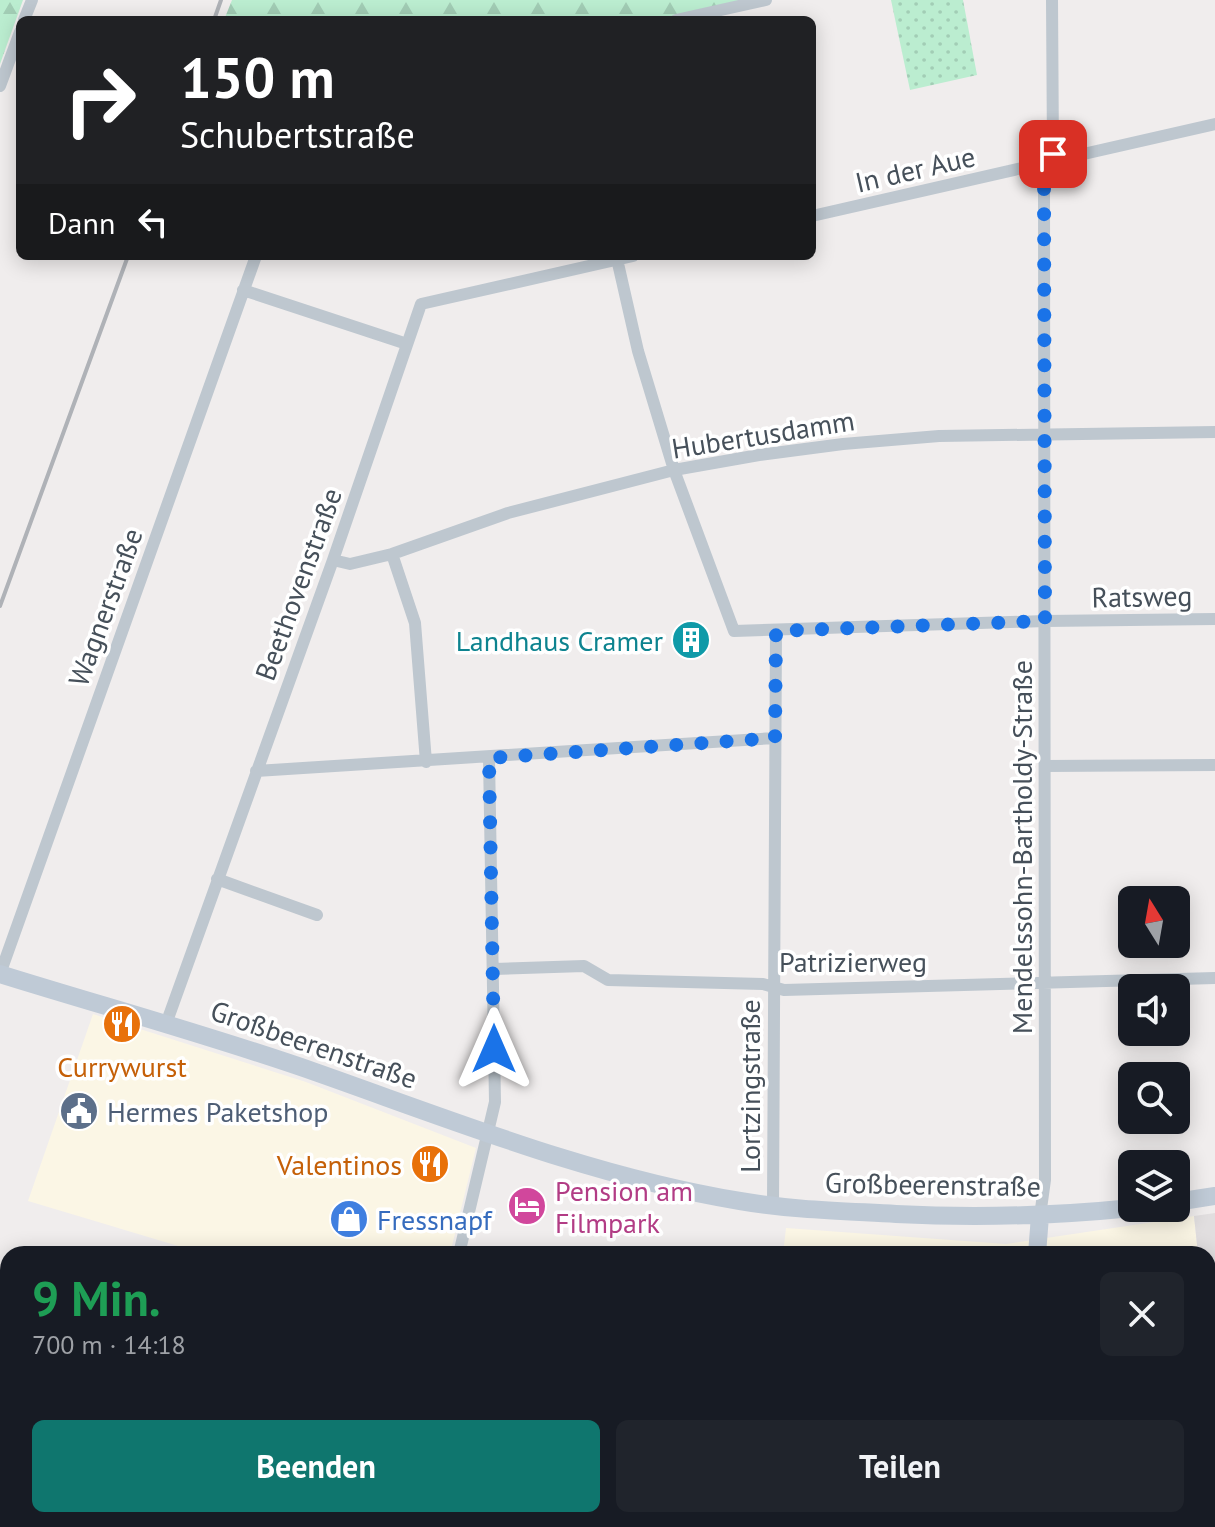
<!DOCTYPE html>
<html lang="de">
<head>
<meta charset="utf-8">
<style>
  :root { --surface:#171b24; --page:#20242c; --text:#f1f3f6; --muted:#9ea1a6; --accent:#0f766e }
  body { margin:0; font-family:"PT Sans",sans-serif; background:var(--page); color:var(--text); height:100vh; display:flex; flex-direction:column; font-size:30px; white-space:nowrap }
  * { box-sizing:border-box; margin:0 }
  p { font-size:26px; color:var(--muted) }
  .icon { flex:none; width:44px; height:44px; fill:none; stroke:currentColor; stroke-width:2; stroke-linecap:round; stroke-linejoin:round }
  .map { position:relative; flex:1; overflow:hidden }
  .panel { position:absolute; left:0px; top:1246px; width:1216px; height:282px; display:flex; flex-direction:column; background:var(--surface); border-radius:24px 24px 0 0; box-shadow:0 4px 20px #0003 }
  .panel>* { flex:none }
  .hud { position:absolute; left:16px; top:16px; width:800px; height:244px; border-radius:12px; box-shadow:0 4px 20px #0003; background:#202124; color:#fff; overflow:hidden }
  .needle { width:52px; rotate:349deg }
  .fabs { position:absolute; left:1118px; top:886px; display:grid; gap:16px }
  .fabs a { display:grid; place-items:center; width:72px; height:72px; border-radius:12px; background:var(--surface); box-shadow:0 4px 20px #0003; font-size:40px }
  .pin { position:absolute; display:grid; place-items:center; width:68px; height:68px; color:#fff; margin:-34px; border-radius:16px; box-shadow:0 4px 12px #0006 }
  .me { position:absolute; width:88px; margin:-44px; rotate:0deg; stroke-linejoin:round; filter:drop-shadow(0 0 6px #0008) }
  .turn { display:flex; align-items:center; gap:28px; height:168px; padding:0 32px; font-size:36px }
  .turn .icon { width:104px; height:104px; stroke-width:2.5 }
  .turn b { display:block; font-size:56px; line-height:68px }
  .then { display:flex; align-items:center; height:76px; padding:0 32px; background:#0003; gap:16px; font-size:30px }
  .round { display:grid; place-items:center; flex:none; width:84px; height:84px; border-radius:12px; background:var(--page) }
  .overview { display:flex; align-items:center; justify-content:space-between; height:136px; padding:0 32px }
  h1 { font-size:48px; font-weight:800; line-height:60px; color:#1e9e55 }
  .action { display:flex; gap:16px; margin-top:auto; padding:16px 32px }
  .action a { flex:1; height:92px; border-radius:12px; background:var(--accent); color:#fff; font-size:32px; font-weight:800; line-height:92px; text-align:center }
  .action a+a { background:var(--page); color:var(--text) }
  .map>svg:first-child { display:block }
  .commercial { fill:#fbf6e5 }
  .education { fill:#e1dedf }
  .grass { fill:url(#grass-dots) }
  .forest { fill:url(#forest-firs) }
  .park { fill:#bbedd0 }
  .lines { fill:none; stroke-linecap:round; stroke-linejoin:round }
  .street { stroke:#bec7cf; stroke-width:12 }
  .secondary { stroke:#bfcad6; stroke-width:18 }
  .rail { stroke:#afb2b7; stroke-width:4 }
  .route { stroke:#1a73e8; stroke-width:14; stroke-dasharray:0 25.2 }
  .labels { text-anchor:middle; dominant-baseline:central; stroke-width:7; stroke-linejoin:round; paint-order:stroke }
  .street-label { font-size:28px; fill:#46505a; stroke:#fff }
  .culture-label { font-size:28px; fill:#0d838f; stroke:#fff; text-anchor:end }
  .food-label { font-size:28px; fill:#c56008; stroke:#fff }
  .service-label { font-size:28px; fill:#4e5e75; stroke:#fff; text-anchor:start }
  .hotel-label { font-size:28px; fill:#b23c85; stroke:#fff; text-anchor:start }
  .shop-label { font-size:28px; fill:#366cbe; stroke:#fff; text-anchor:start }
</style>
</head>
<body>
<div class="map">
<svg width="1215" height="1527" viewBox="0 0 1215 1527">
  <defs>
    <pattern id="grass-dots" width="8" height="8" patternUnits="userSpaceOnUse" patternTransform="scale(2)"><rect width="8" height="8" fill="#bbedd0"/><path d="M2 2h.1M6 6h.1" fill="none" stroke="#a2cdb5" stroke-width="1.8" stroke-linecap="round"/></pattern>
    <pattern id="forest-firs" width="22" height="20" patternUnits="userSpaceOnUse" patternTransform="scale(2)"><rect width="22" height="20" fill="#bbedd0"/><path d="M5 1l3.5 6h-7zM16 11l3.5 6h-7z" fill="#a2cdb5"/></pattern>
  </defs>
  <rect width="100%" height="100%" fill="#f0eded"/>
  <path class="commercial" d="M 93,1014 L 306,1082 L 476,1148 L 450,1254 L 205,1254 L 28,1201 Z
    M 1194,1216 L 1198,1254 L 783,1254 L 786,1228 L 1006,1244 Z"/>
  <path class="education" d="M 1215,1213 L 1215,1451 L 1208,1451 L 1208,1254 L 1198,1254 L 1194,1216 Z
    M 92,1520 L 310,1520 L 348,1527 L 91,1527 Z"/>
  <path class="grass" d="M 891,0 L 963,0 L 977,75 L 910,90 Z"/>
  <path class="forest" d="M 0,0 L 23,0 L 0,64 Z
    M 232,0 L 765,0 L 676,20 L 224,20 Z"/>
  <path class="park" d="M 96,1520 L 144,1520 L 145,1527 L 93,1527 Z"/>
  <g class="lines">
    <path class="street" d="M 24,20 L 32,0
      M 676,20 L 766,0
      M 0,86 L 20,32
      M 812,216 L 1215,124
      M 617,259 L 638,351 L 674,470 L 734,631 L 1045,621 L 1215,619
      M 243,290 L 407,344
      M 392,554 L 415,623 L 426,762
      M 333,560 L 350,564 L 392,554 L 508,513 L 674,470 L 759,455 L 843,444 L 939,436 L 1215,432
      M 1045,766 L 1215,765
      M 256,771 L 775,738
      M 217,879 L 317,915
      M 494,969 L 584,966 L 608,980 L 763,984 L 784,990 L 1215,978
      M 0,974 L 256,256
      M 166,1024 L 333,560 L 421,304 L 633,256
      M 773,1206 L 776,631
      M 1040,1216 L 1045,1180 L 1044,174 L 1053,154 L 1052,0
      M 459,1254 L 495,1102 L 489,758
      M 0,1276 L 8,1285
      M 976,1520 L 979,1527
      M 70,1527 L 71,1520
      M 401,1527 L 402,1520
      M 950,1527 L 953,1520"/>
    <path class="secondary" d="M 0,974 C 106,1007 213,1036 318,1073 C 457,1122 594,1177 740,1201 C 792,1210 844,1211 896,1214 C 976,1218 1053,1216 1132,1208
      M 1176,1202 L 1215,1196
      M 1037,1254 L 1040,1216
      M 1005,1527 L 1006,1520"/>
    <path class="rail" d="M 214,20 L 221,0
      M 0,606 L 128,256"/>
  </g>
  <g class="lines">
    <path class="route" d="M 494,1049 L 489,758 L 775,738 L 776,631 L 1045,621 L 1044,174 L 1053,154"/>
  </g>
  <defs>
    <g id="building-disc" transform="scale(2)"><circle r="9.5" fill="#0f9aa8" stroke="#fff"/><path d="M-4-6H4V6H1V3H-1V6H-4ZM-2.5-4.3h1.7v1.8h-1.7ZM.8-4.3h1.7v1.8H.8ZM-2.5-1h1.7V.8h-1.7ZM.8-1h1.7V.8H.8Z" fill="#fff"/></g>
    <g id="restaurant-disc" transform="scale(2)"><circle r="9.5" fill="#e8710a" stroke="#fff"/><path d="M-5-6h1v4h1v-4h1v4h1v-4h1v5L-1.5 .5V6h-2V.5L-5-1ZM5-6V6H3V1.5H1.5Q1.5-4 5-6Z" fill="#fff"/></g>
    <g id="civic-disc" transform="scale(2)"><circle r="9.5" fill="#5c6f8a" stroke="#fff"/><path d="M-.6-6.5H3V-4.5H.6V-3L4-1V1h2V6H-6V1h2V-1L-.6-3ZM-1.2 2.5V6h2.4V2.5Z" fill="#fff"/></g>
    <g id="hotel-disc" transform="scale(2)"><circle r="9.5" fill="#d1479c" stroke="#fff"/><path d="M-6-4.5h1.5V1H6V5H4.5V3h-9V5H-6ZM-4 0a1.8 1.8 0 1 1 3.6 0ZM.5 0V-2.5h3Q6-2.5 6 0Z" fill="#fff"/></g>
    <g id="shop-disc" transform="scale(2)"><circle r="9.5" fill="#3f7fe0" stroke="#fff"/><path d="M-5-2.5h2.3a2.7 3.5 0 0 1 5.4 0H5L5.5 6h-11ZM-1.5-2.5h3a1.5 2.3 0 0 0-3 0Z" fill="#fff"/></g>
  </defs>
  <g fill-rule="evenodd">
    <use href="#building-disc" x="691" y="640"/>
    <use href="#restaurant-disc" x="122" y="1024"/>
    <use href="#civic-disc" x="79" y="1111"/>
    <use href="#restaurant-disc" x="430" y="1164"/>
    <use href="#hotel-disc" x="527" y="1206"/>
    <use href="#shop-disc" x="349" y="1219"/>
  </g>
  <g class="labels">
    <g class="street-label">
      <text transform="translate(915 169) rotate(-13)">In der Aue</text>
      <text transform="translate(763 434) rotate(-9)">Hubertusdamm</text>
      <text transform="translate(298 584) rotate(-70)">Beethovenstraße</text>
      <text transform="translate(1142 596) rotate(-1)">Ratsweg</text>
      <text transform="translate(105 607) rotate(-70)">Wagnerstraße</text>
      <text transform="translate(1021 847) rotate(-90)">Mendelssohn-Bartholdy-Straße</text>
      <text x="853" y="961">Patrizierweg</text>
      <text transform="translate(314 1044) rotate(19)">Großbeerenstraße</text>
      <text transform="translate(749 1086) rotate(-90)">Lortzingstraße</text>
      <text transform="translate(933 1184) rotate(1)">Großbeerenstraße</text>
    </g>
    <g class="culture-label">
      <text x="663" y="640">Landhaus Cramer</text>
    </g>
    <g class="food-label">
      <text x="122" y="1066">Currywurst</text>
      <text x="402" y="1164" text-anchor="end">Valentinos</text>
    </g>
    <g class="service-label">
      <text x="107" y="1111">Hermes Paketshop</text>
    </g>
    <g class="hotel-label">
      <text x="555" y="1190">Pension am<tspan x="555" dy="32">Filmpark</tspan></text>
    </g>
    <g class="shop-label">
      <text x="377" y="1219">Fressnapf</text>
    </g>
  </g>
</svg>
<div class="fabs">
<a><svg class="needle" viewBox="-14 -14 28 28"><path d="M0-13l5 13h-10z" fill="#e53935"/><path d="M0 13l5-13h-10z" fill="#9ea1a6"/></svg></a>
<a><svg class="icon" aria-label="sound" viewBox="0 0 24 24"><path d="M4 9h4l5-4v14l-5-4H4zM17 9q2 3 0 6"/></svg></a>
<a><svg class="icon" aria-label="search" viewBox="0 0 24 24"><circle cx="10" cy="10" r="6"/><path d="M15 15l6 6"/></svg></a>
<a><svg class="icon" aria-label="layers" viewBox="0 0 24 24"><path d="M12 4l9 5-9 5-9-5zM3 14l9 5 9-5"/></svg></a>
</div>
<div class="pin" style="left:1053px;top:154px;background:#d93025"><svg class="icon" aria-label="arrive" viewBox="0 0 24 24"><path d="M6 21V4h12l-3 4 3 4H6"/></svg></div>
<svg class="me" style="left:494px;top:1049px" viewBox="-20 -20 40 40"><path d="M0-17L14 15 0 8-14 15z" fill="#1a73e8" stroke="#fff" stroke-width="4"/></svg>
<div class="hud">
<div class="turn"><svg class="icon" aria-label="right" viewBox="0 0 24 24"><path d="M7 20v-9h11M14 6l5 5-5 5"/></svg><div><b>150 m</b>Schubertstraße</div></div>
<div class="then">Dann<svg class="icon" aria-label="left" viewBox="0 0 24 24"><path d="M17 20v-9H6M10 6l-5 5 5 5"/></svg></div>
</div>
<section class="panel">
<div class="overview"><div><h1>9 Min.</h1><p>700 m · 14:18</p></div><a class="round"><svg class="icon" aria-label="close" viewBox="0 0 24 24"><path d="M6 6l12 12M18 6L6 18"/></svg></a></div>
<div class="action"><a>Beenden</a><a>Teilen</a></div>
</section>
</div>
</body>
</html>
